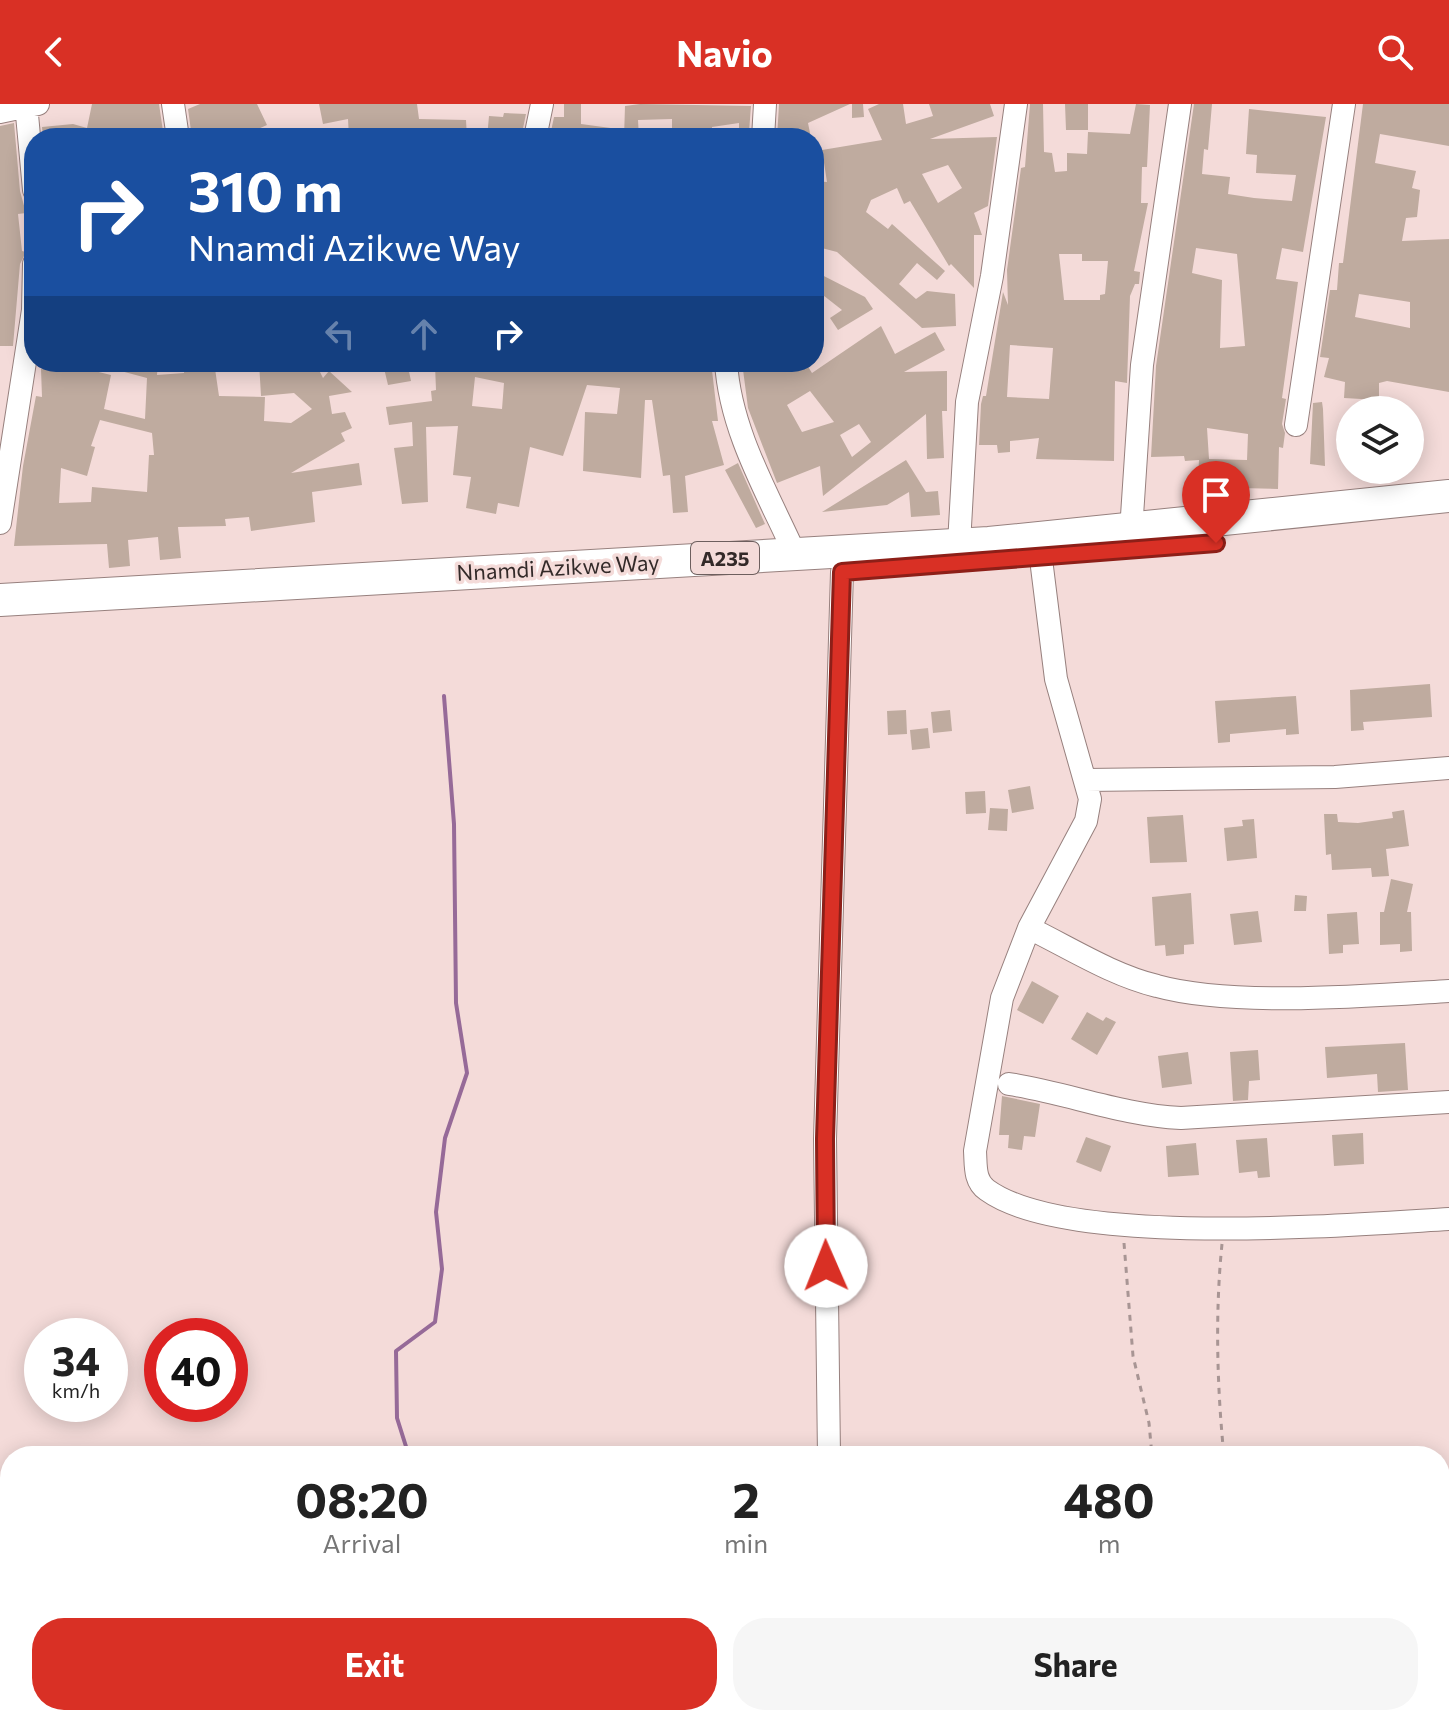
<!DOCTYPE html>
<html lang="en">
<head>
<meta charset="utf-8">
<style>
  :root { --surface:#fff; --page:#f6f6f6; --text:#222; --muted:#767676; --accent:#d93025 }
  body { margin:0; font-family:Commissioner,sans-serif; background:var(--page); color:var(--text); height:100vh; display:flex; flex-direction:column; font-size:30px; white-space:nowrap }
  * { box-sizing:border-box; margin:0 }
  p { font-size:26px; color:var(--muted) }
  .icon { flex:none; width:44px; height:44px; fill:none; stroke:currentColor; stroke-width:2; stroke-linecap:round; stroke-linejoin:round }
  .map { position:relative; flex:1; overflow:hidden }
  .side { position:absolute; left:0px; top:1342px; width:1450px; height:280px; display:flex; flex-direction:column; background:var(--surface); border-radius:32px 32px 0 0; box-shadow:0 4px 20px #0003 }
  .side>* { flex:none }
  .guide { position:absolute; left:24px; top:24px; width:800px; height:244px; border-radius:32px; box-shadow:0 4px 20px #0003; background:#1a4fa0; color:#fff; overflow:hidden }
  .tools { position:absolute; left:1336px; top:292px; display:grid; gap:16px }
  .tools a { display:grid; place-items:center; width:88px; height:88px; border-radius:50%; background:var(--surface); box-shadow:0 4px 20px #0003; font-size:40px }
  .speed { position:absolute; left:24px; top:1214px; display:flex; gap:16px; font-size:40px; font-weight:700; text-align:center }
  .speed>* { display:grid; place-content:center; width:104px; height:104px; border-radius:50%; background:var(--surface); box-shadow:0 4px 20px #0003; line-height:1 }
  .speed small { font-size:20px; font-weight:400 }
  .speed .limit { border:12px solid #d22; background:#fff; color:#111 }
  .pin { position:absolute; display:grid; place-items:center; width:68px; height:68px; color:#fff; margin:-82px -34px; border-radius:50% 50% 50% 0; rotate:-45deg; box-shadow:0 0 8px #0007 }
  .pin .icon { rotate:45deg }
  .me { position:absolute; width:88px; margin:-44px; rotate:359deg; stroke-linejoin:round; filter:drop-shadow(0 0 6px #0008) }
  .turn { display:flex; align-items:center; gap:28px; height:168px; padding:0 32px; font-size:36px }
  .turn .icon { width:104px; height:104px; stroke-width:2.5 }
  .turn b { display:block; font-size:56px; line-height:68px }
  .lanes { display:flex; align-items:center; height:76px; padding:0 32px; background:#0003; justify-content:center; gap:40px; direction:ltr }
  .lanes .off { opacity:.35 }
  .eta { display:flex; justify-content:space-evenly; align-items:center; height:136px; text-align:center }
  .eta b { font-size:48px; font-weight:700; line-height:56px }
  .primary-button { display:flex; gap:16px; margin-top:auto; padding:16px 32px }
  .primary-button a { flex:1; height:92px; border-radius:32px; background:var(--accent); color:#fff; font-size:32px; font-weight:700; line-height:92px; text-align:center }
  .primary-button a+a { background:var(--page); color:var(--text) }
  header { display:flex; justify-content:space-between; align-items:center; height:104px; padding:0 32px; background:var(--accent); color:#fff; font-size:36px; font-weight:700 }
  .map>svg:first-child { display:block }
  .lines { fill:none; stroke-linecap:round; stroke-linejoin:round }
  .stream { stroke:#966a98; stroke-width:4 }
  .building { fill:#bfab9f; fill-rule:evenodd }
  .minor-casing { stroke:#97807e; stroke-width:24 }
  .highway-casing { stroke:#97807e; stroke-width:34 }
  .path { stroke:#a89594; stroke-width:3; stroke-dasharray:6 6; stroke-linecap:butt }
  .minor { stroke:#fff; stroke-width:22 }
  .highway { stroke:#fff; stroke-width:32 }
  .route-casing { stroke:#8d1f18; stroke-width:20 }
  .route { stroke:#d93025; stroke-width:14 }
  .labels { text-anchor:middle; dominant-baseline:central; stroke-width:7; stroke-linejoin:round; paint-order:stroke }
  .shield { fill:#f4dbd9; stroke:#6d5f5e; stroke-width:2 }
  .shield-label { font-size:20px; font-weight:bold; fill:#332a29 }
  .street-label { font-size:22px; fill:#332a29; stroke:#f4dbd9 }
</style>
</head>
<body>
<header><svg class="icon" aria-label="back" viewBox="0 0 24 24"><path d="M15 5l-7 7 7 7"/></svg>Navio<svg class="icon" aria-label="search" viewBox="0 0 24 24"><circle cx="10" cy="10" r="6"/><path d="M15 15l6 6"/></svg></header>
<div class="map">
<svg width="1449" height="1622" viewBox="0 0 1449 1622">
  <rect width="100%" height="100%" fill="#f4dbd9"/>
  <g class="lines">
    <path class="stream" d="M 409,1352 L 397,1314 L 396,1247 L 435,1218 L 442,1165 L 436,1108 L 445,1034 L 467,969 L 456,899 L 454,720 L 444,592
      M 406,1622 L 410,1612"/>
  </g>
  <path class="building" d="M 92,0 L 159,0 L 164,34 L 43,34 L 42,23 L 73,20 L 87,24 Z
    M 200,0 L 257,0 L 267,21 L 238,34 L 192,34 L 188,5 Z
    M 319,0 L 417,0 L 419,15 L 466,16 L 467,34 L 349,34 L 348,15 L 323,20 Z
    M 564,0 L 581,0 L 581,20 L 618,25 L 618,33 L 550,32 L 554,13 L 564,13 Z
    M 640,0 L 751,2 L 749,28 L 739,29 L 739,19 L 712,23 L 712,29 L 672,29 L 672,15 L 638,16 L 639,34 L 624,34 L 625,2 Z
    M 779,0 L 850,0 L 808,19 L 811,34 L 777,34 Z
    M 852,0 L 863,0 L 864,13 L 852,14 Z
    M 879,0 L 903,0 L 906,20 L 933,12 L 929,0 L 990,0 L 994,12 L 930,35 L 997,33 L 988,102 L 974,109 L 982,131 L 974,131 L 974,184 L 951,160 L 949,162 L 910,97 L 904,100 L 897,84 L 871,96 L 866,108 L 888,125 L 892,120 L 945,167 L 937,176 L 917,159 L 899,180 L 916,195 L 927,187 L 955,190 L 956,222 L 922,224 L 837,148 L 814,142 L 814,77 L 827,78 L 822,46 L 882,36 L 868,5 ZM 948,61 L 962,84 L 938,99 L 922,70 Z
    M 1030,0 L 1043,0 L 1044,48 L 1052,49 L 1055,68 L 1067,67 L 1067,49 L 1087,50 L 1088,28 L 1130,30 L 1136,0 L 1150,1 L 1147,63 L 1142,63 L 1141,99 L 1148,99 L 1134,167 L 1140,168 L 1139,180 L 1135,180 L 1130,192 L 1127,279 L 1115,277 L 1114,357 L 1036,355 L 1039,334 L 1010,337 L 1010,348 L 998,349 L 997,341 L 979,341 L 981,300 L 983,292 L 986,292 L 1003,188 L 1008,201 L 1007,166 L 1021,64 L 1025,63 ZM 1059,150 L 1082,150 L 1082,157 L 1108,157 L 1105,190 L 1100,191 L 1100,196 L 1064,196 ZM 1010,241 L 1053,244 L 1049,295 L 1007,293 Z
    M 1065,0 L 1088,0 L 1088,26 L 1066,26 Z
    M 1194,0 L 1212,0 L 1208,46 L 1204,45 L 1202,70 L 1230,73 L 1228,90 L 1254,94 L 1292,97 L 1296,71 L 1256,69 L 1257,51 L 1246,50 L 1249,5 L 1326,13 L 1303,148 L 1282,144 L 1276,175 L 1298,178 L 1282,294 L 1286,295 L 1282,320 L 1285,329 L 1283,344 L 1279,343 L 1278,385 L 1240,384 L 1240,377 L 1198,375 L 1199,356 L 1185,357 L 1184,352 L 1151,353 L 1156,262 ZM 1196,144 L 1237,150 L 1245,242 L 1220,244 L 1222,176 L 1192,169 ZM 1207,324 L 1248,330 L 1247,356 L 1209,355 Z
    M 1363,0 L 1449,0 L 1449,42 L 1380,30 L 1375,59 L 1416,67 L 1412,84 L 1420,86 L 1417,113 L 1406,114 L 1402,137 L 1449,135 L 1449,288 L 1387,277 L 1379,279 L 1379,296 L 1344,294 L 1345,278 L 1324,273 L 1329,254 L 1320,253 L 1330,186 L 1337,186 L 1339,159 L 1343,159 ZM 1359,190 L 1410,198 L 1410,224 L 1355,213 Z
    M 504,9 L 526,10 L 521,34 L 487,34 L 489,12 L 503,13 Z
    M 14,19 L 20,87 L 26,109 L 18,110 L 22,147 L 26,148 L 20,160 L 13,242 L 0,242 L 0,22 Z
    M 814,167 L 865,193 L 873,205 L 838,226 L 830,214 L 842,206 L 814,184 Z
    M 881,222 L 895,250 L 935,228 L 945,246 L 904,268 L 947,267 L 947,307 L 942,307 L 944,354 L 927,355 L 926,310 L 823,392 L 820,362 L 777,379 L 748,304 L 742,258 L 805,258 L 812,269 ZM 810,287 L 834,318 L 802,328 L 787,301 ZM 859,320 L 871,338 L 852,353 L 840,331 Z
    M 103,258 L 158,258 L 157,271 L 184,269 L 185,258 L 214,258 L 219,292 L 265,293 L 264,317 L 291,319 L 312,305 L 294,289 L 261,292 L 259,258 L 315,258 L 323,274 L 329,267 L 352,288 L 329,292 L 332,310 L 345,308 L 352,324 L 341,329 L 345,337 L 291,369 L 359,359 L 362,381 L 312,388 L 315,418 L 251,427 L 249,413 L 225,415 L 226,422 L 178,423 L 181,454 L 160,456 L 158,433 L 128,436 L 130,462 L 109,464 L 107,440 L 14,442 L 23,362 L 36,292 L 42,293 L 41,265 L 74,267 L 74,262 L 111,271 L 104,305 L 145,315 L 147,274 L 102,262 ZM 100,316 L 152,329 L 154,351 L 149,351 L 147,388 L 92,383 L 91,398 L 59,399 L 61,364 L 87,372 L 95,343 L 91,342 Z
    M 407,258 L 411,277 L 388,281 L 383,260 Z
    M 457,258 L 566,258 L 626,265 L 626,258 L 711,258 L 718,317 L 712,317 L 724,361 L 685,372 L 688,408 L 673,409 L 670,371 L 663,372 L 652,296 L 645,296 L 641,374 L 583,367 L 585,308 L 617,310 L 620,284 L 587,281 L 563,352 L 530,343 L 519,403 L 498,399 L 496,410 L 466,404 L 471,373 L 453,371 L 458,322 L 426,323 L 428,398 L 402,400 L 394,344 L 413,342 L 412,318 L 389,321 L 386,303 L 432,297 L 431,287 L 436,286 L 435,261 L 457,261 ZM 475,273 L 504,279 L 502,305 L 472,302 Z
    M 1322,298 L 1323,305 L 1325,362 L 1310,360 L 1313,299 Z
    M 906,356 L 926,388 L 938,387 L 940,411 L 911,413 L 909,388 L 887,401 L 822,408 Z
    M 738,359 L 765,420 L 756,424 L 725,366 Z
    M 1430,580 L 1432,613 L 1363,618 L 1364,626 L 1351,627 L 1350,586 Z
    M 1296,592 L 1299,630 L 1286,631 L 1286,625 L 1230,630 L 1230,638 L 1218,639 L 1215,597 Z
    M 906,606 L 907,630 L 888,631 L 887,607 Z
    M 950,606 L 952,627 L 933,629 L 931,608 Z
    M 928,624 L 930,644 L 912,646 L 910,626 Z
    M 1030,682 L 1034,705 L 1012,709 L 1008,686 Z
    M 985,687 L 986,709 L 966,710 L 965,688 Z
    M 990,704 L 1008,705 L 1007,727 L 988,726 Z
    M 1404,706 L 1409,742 L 1386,745 L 1389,772 L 1372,773 L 1371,764 L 1332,766 L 1331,750 L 1326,751 L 1324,710 L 1337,710 L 1338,718 L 1358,719 L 1393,714 L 1392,708 Z
    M 1183,711 L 1187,758 L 1150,759 L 1147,713 Z
    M 1254,715 L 1257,754 L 1227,757 L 1224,724 L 1243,722 L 1242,716 Z
    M 1391,775 L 1413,780 L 1407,808 L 1411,808 L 1412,847 L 1400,848 L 1400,840 L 1380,841 L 1380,808 L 1384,808 Z
    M 1191,789 L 1194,840 L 1184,841 L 1184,850 L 1166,852 L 1165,841 L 1155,842 L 1152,793 Z
    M 1295,791 L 1307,792 L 1306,807 L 1294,807 Z
    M 1258,807 L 1262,838 L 1234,841 L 1230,810 Z
    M 1357,808 L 1359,840 L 1343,841 L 1343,849 L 1329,850 L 1327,810 Z
    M 1032,877 L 1059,892 L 1043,920 L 1017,906 Z
    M 1087,908 L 1103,917 L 1106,913 L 1116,918 L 1097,951 L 1071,935 Z
    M 1405,939 L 1408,986 L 1378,988 L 1377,970 L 1327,974 L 1325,943 Z
    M 1258,946 L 1260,976 L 1249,977 L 1248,996 L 1233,997 L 1230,948 Z
    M 1188,948 L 1192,980 L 1162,984 L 1158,952 Z
    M 1002,992 L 1040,1000 L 1035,1033 L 1024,1032 L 1022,1046 L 1008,1044 L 1009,1031 L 999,1031 Z
    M 1363,1029 L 1364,1060 L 1334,1062 L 1332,1031 Z
    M 1086,1033 L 1111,1042 L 1101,1068 L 1076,1058 Z
    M 1267,1034 L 1270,1073 L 1258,1074 L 1257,1067 L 1239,1069 L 1236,1036 Z
    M 1196,1039 L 1199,1071 L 1168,1073 L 1166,1042 Z"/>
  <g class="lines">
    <g class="minor-casing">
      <path id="minor" d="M 26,0 L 34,86
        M 173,0 L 178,34
        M 0,8 L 38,0
        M 535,34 L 542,0
        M 763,34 L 765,0
        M 726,258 C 730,326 767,388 795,450
        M 1296,321 L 1344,0
        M 0,419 L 33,206 L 34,160
        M 1131,427 L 1142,261 L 1180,0
        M 959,440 L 967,298 L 992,172 L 1016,0
        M 1041,455 L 1056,575 L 1090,695 L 1086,717 L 1029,824 L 1002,894 L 975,1047 C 976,1061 974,1077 987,1086 C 1067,1144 1346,1121 1449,1115
        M 1086,676 L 1335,673 L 1449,664
        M 1029,824 C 1070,844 1112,871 1157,882 C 1233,903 1368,892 1449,887
        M 1009,980 C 1067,989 1122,1011 1181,1014 L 1449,998
        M 829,1352 L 825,1035 L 842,468
        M 822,1622 L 823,1612"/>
    </g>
    <g class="highway-casing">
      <path id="highway" d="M 0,496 L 989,439 L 1449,392"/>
    </g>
    <path class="path" d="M 1124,1139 L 1133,1252 L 1149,1319 L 1152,1352
      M 1222,1140 C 1215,1209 1217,1283 1224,1352
      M 1440,1478 L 1449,1479
      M 1212,1612 L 1216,1622"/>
    <use href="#minor" class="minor"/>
    <use href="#highway" class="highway"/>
  </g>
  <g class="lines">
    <g class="route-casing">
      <path id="route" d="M 826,1162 L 825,1035 L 842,468 L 1216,439"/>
    </g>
    <use href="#route" class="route"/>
  </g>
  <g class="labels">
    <rect class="shield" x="691" y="438" width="68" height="32" rx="6"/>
    <g class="shield-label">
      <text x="725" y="454">A235</text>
    </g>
    <g class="street-label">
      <text transform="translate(558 463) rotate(-3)">Nnamdi Azikwe Way</text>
    </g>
  </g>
</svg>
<div class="tools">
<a><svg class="icon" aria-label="layers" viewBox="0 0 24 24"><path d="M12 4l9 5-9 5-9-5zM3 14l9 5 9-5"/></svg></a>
</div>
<div class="speed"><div>34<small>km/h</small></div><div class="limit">40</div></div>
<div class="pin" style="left:1216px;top:439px;background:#d93025"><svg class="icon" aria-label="arrive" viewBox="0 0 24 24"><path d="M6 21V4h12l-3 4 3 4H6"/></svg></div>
<svg class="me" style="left:826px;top:1162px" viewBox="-20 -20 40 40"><circle r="19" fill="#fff"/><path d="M0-13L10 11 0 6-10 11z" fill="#d93025"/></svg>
<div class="guide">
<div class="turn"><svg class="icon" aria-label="right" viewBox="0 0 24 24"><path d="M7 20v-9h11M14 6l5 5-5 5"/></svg><div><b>310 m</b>Nnamdi Azikwe Way</div></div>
<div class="lanes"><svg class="icon off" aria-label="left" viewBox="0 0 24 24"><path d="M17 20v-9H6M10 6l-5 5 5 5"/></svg><svg class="icon off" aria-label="ahead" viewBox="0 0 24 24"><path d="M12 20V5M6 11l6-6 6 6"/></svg><svg class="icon" aria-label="right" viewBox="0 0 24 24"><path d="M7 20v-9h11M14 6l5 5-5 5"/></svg></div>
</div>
<section class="side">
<div class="eta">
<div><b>08:20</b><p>Arrival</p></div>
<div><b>2</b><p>min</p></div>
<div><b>480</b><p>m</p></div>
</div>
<div class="primary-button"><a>Exit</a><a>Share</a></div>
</section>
</div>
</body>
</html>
